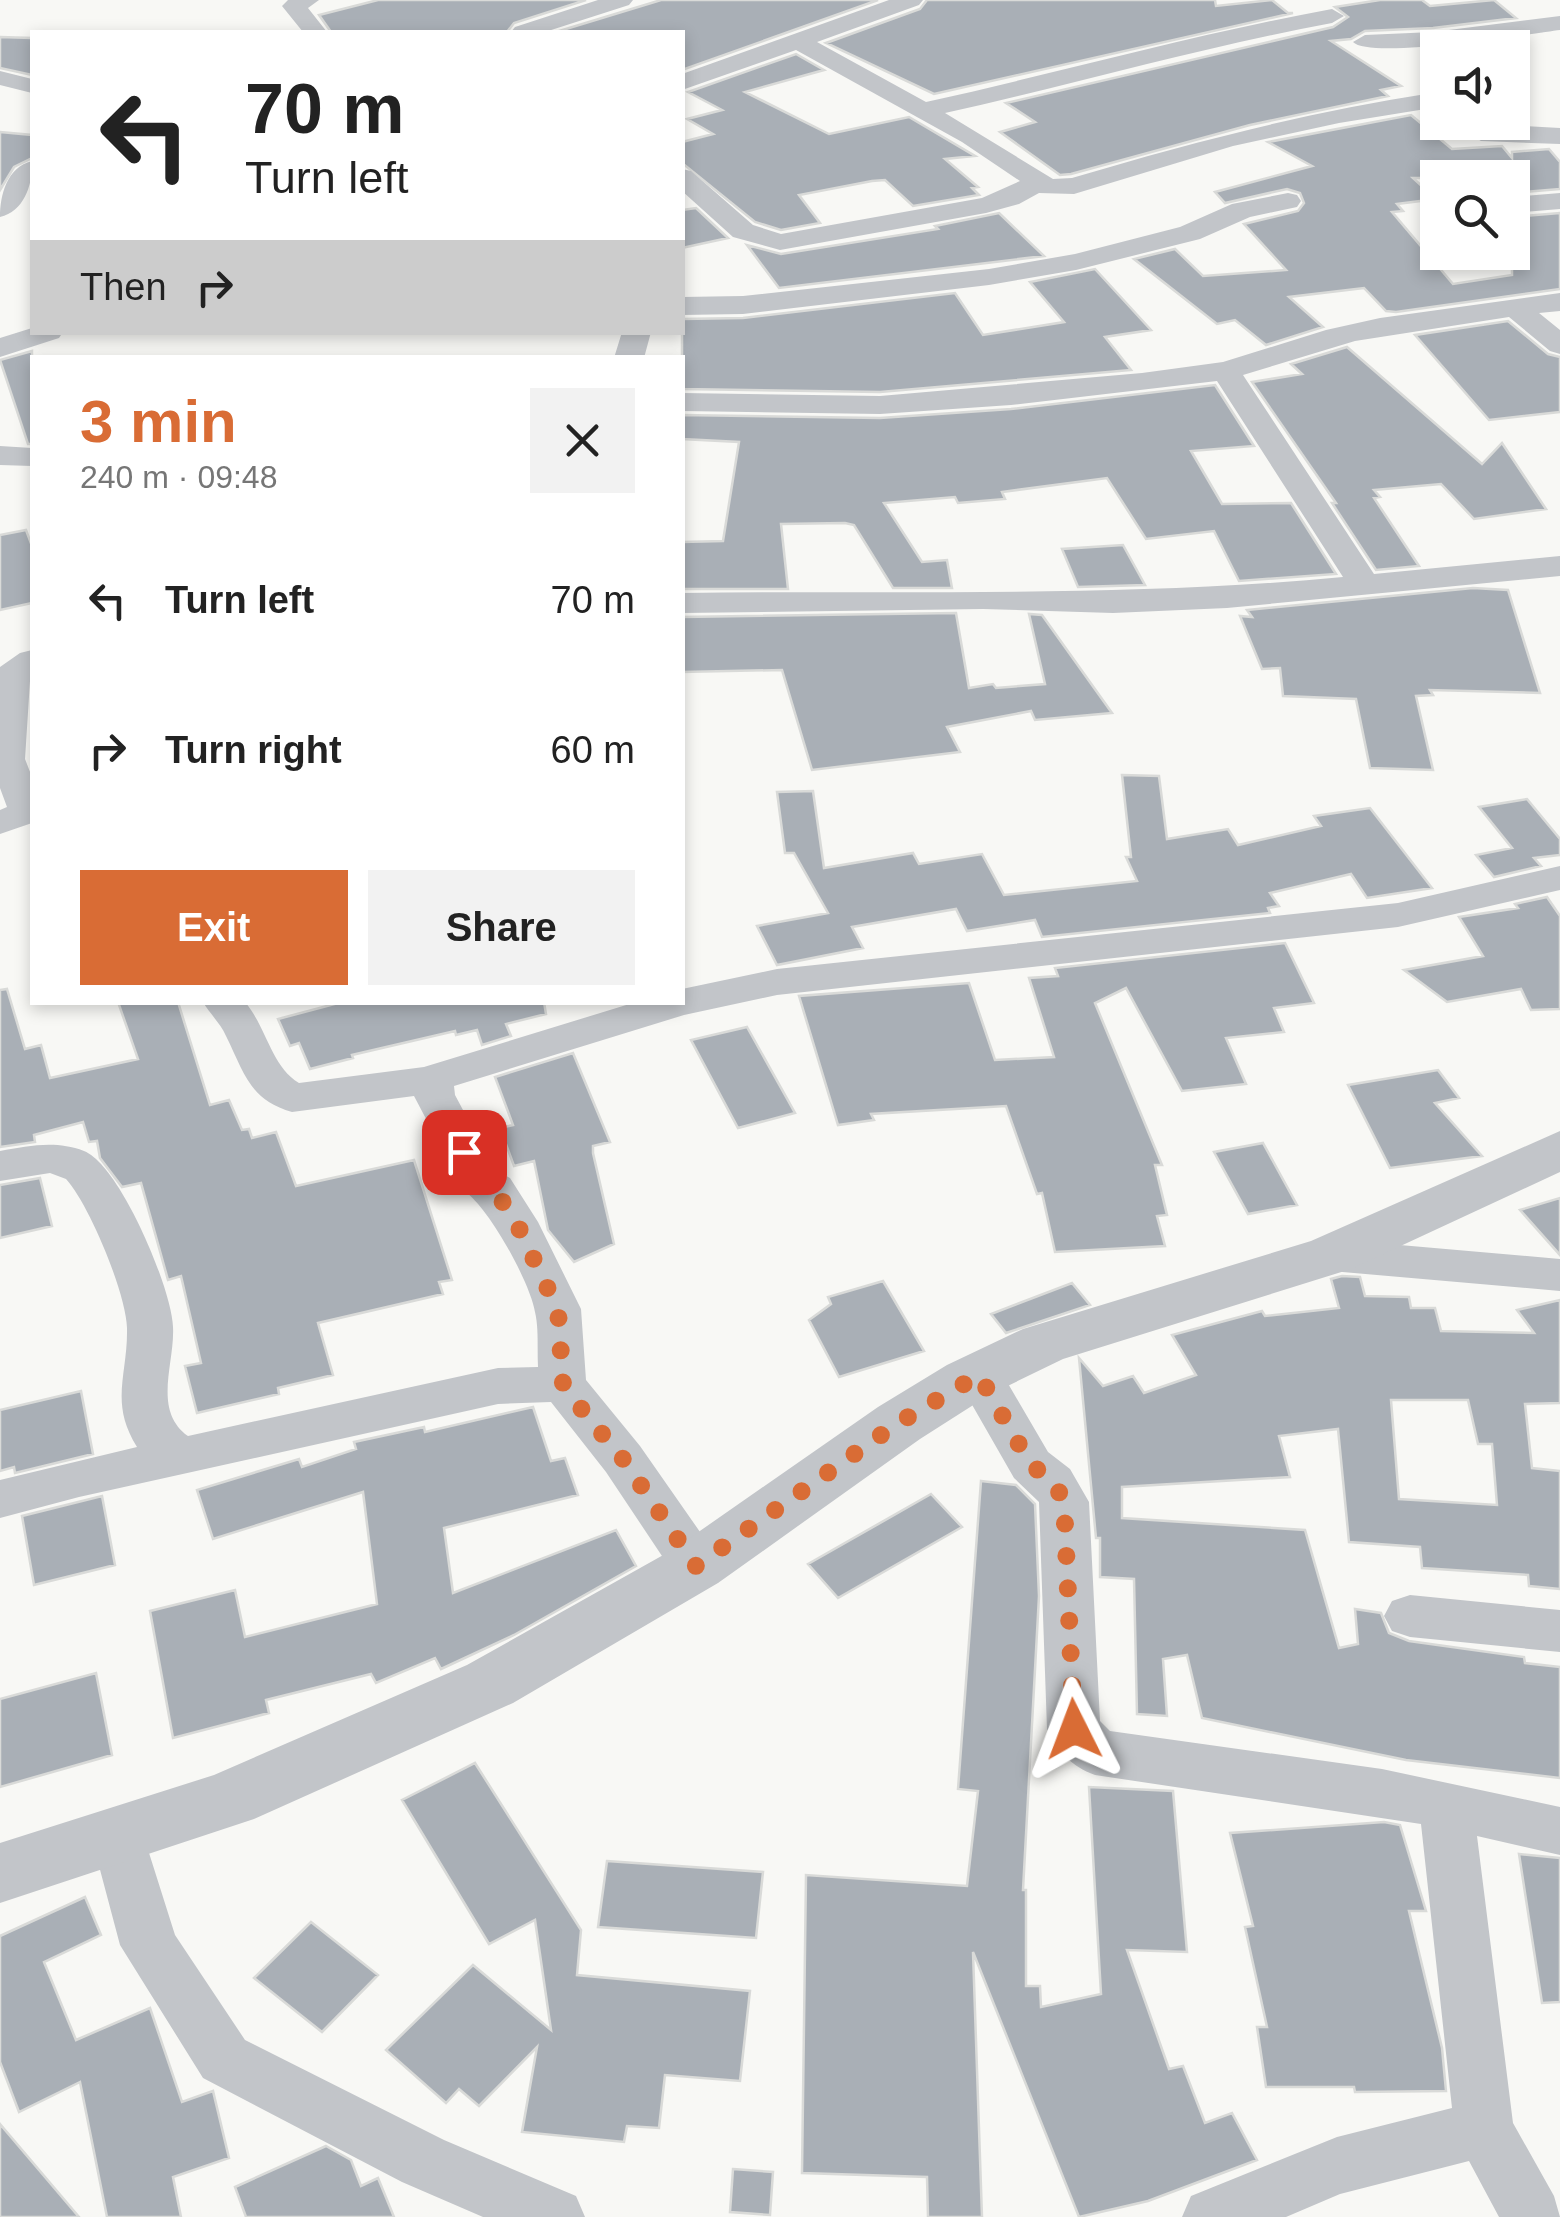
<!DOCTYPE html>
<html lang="en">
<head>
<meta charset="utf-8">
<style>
  :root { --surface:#fff; --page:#f2f2f2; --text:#222; --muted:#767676; --accent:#d96c35 }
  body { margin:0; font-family:Arial,sans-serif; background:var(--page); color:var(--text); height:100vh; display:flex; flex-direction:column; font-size:38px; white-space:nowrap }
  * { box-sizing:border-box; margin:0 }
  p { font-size:32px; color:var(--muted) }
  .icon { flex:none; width:55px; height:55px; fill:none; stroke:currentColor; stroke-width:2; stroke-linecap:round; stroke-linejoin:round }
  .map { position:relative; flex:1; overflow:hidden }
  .sheet { position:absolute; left:30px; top:355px; width:655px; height:650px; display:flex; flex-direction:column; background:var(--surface); border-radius:0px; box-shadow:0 5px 15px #0003 }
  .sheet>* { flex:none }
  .banner { position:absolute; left:30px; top:30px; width:655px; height:305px; border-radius:0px; box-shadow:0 5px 15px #0003; background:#fff; color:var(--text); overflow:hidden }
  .buttons { position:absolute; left:1420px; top:30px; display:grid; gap:20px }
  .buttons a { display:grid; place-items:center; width:110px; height:110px; border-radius:0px; background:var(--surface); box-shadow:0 5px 15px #0003; font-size:50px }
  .pin { position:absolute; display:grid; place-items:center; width:85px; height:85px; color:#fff; margin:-42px; border-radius:20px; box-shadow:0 5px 15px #0006 }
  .me { position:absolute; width:110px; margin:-55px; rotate:357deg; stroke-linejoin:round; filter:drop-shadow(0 0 8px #0008) }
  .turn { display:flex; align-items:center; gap:35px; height:210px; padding:0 50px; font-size:45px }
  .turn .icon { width:130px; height:130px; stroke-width:2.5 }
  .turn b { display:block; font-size:70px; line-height:85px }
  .then { display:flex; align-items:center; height:95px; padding:0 50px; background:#0003; gap:20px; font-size:38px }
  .round { display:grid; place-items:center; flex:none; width:105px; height:105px; border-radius:0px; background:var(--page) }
  .head { display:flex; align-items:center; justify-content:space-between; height:170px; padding:0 50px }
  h1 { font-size:60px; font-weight:700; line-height:75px; color:var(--accent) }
  .button { display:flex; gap:20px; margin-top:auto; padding:20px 50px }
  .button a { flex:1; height:115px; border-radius:0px; background:var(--accent); color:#fff; font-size:40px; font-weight:700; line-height:115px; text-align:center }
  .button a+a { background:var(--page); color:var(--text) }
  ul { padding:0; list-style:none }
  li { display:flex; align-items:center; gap:30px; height:150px; padding:0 50px }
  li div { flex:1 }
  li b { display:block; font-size:38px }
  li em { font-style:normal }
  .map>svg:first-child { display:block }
  .building { fill:#a9afb6; stroke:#d9dad8; stroke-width:2.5; fill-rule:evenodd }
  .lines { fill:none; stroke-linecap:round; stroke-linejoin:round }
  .minor { fill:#c2c5c9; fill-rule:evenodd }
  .tertiary { fill:#c2c5c9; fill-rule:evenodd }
  .route { stroke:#d96c35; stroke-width:18; stroke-dasharray:0 32.4 }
</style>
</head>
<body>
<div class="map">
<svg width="1560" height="2217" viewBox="0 0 1560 2217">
  <rect width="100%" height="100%" fill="#f8f8f5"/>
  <path class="building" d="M 378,0 L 586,0 L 514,23 L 507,32 L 331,32 L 319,15 Z
    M 661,0 L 878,0 L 682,70 L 682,32 L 556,32 Z
    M 927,0 L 1215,0 L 1216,6 L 1272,0 L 1288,13 L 1293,13 L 934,94 L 826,43 L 920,9 Z
    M 1380,0 L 1422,0 L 1430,6 L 1494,0 L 1516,18 L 1433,28 L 1365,31 L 1351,39 L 1331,41 L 1401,86 L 1381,90 L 1388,96 L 1250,125 L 1071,174 L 1060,175 L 1000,132 L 1035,122 L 1006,103 L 1333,27 L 1348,17 L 1335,7 Z
    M 0,37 L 32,38 L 32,75 L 0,68 Z
    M 796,54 L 824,70 L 745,92 L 829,134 L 909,117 L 975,156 L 945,159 L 978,187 L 972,188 L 979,195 L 913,206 L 885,180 L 872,181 L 799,195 L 820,223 L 781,230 L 755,222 L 682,163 L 682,142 L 713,134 L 687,119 L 722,110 L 688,92 Z
    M 1411,115 L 1452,149 L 1502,146 L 1512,158 L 1512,152 L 1549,149 L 1560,162 L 1560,189 L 1512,193 L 1512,178 L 1413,178 L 1436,199 L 1397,204 L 1403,211 L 1392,212 L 1453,284 L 1512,275 L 1512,217 L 1560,213 L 1560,289 L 1396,312 L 1386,311 L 1364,288 L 1289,297 L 1323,327 L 1266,345 L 1235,320 L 1217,324 L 1134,259 L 1175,249 L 1203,276 L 1286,270 L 1244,224 L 1298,211 L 1304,203 L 1300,193 L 1287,189 L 1225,203 L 1215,192 L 1312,166 L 1268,142 Z
    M 0,132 L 32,135 L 32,158 L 14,167 L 0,190 Z
    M 696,208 L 728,238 L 682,248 L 682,210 Z
    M 999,213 L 1044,256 L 779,288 L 747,245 L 781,254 L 938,229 L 935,226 Z
    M 1095,269 L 1151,330 L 1105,337 L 1131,370 L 880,392 L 682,389 L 682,319 L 743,318 L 955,293 L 983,335 L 1064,322 L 1030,282 Z
    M 1508,321 L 1548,354 L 1560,357 L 1560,412 L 1489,420 L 1415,335 Z
    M 1347,347 L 1482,464 L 1502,443 L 1546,509 L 1474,519 L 1441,484 L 1374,490 L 1380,497 L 1374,498 L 1419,566 L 1376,570 L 1332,503 L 1336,503 L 1252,382 L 1302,374 L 1291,364 Z
    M 32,351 L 32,444 L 28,444 L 0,360 Z
    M 1215,385 L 1254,446 L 1191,451 L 1222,504 L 1291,503 L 1336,574 L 1239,581 L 1214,531 L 1146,539 L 1107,478 L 1002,492 L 1005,499 L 958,503 L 955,497 L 884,503 L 922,562 L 947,560 L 952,588 L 893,588 L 854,525 L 845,523 L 781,524 L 788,589 L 682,589 L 682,542 L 723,541 L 739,442 L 682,439 L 682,415 L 880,418 L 1011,409 Z
    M 26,530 L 32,546 L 32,603 L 0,610 L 0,535 Z
    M 1123,545 L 1145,585 L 1078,587 L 1062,549 Z
    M 1473,588 L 1508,590 L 1540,693 L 1430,690 L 1433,695 L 1416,696 L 1433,770 L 1370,768 L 1356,699 L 1283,696 L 1280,668 L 1262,669 L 1240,616 L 1252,617 L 1247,610 Z
    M 956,613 L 969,688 L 993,684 L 996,688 L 1045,684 L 1029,614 L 1042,615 L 1112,713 L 1035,720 L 1031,711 L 947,727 L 960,752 L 812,770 L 782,670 L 682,672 L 682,617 Z
    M 1122,775 L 1159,776 L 1167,839 L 1228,829 L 1238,845 L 1321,826 L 1314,816 L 1370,808 L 1432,888 L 1367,898 L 1351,874 L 1270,893 L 1279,906 L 1268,908 L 1270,913 L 1042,937 L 1035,920 L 967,931 L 956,909 L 852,927 L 863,948 L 777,965 L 757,926 L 828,913 L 794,853 L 785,853 L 777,792 L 813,791 L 824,868 L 913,853 L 919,864 L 982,854 L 1004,895 L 1137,881 L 1126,857 L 1131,857 Z
    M 1527,799 L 1560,839 L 1560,855 L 1534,858 L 1541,866 L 1494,877 L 1476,855 L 1512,848 L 1479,807 Z
    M 1547,897 L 1560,916 L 1560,1009 L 1531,1010 L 1521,989 L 1447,1002 L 1404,970 L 1483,956 L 1459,917 L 1518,908 L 1515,904 Z
    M 1285,943 L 1314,1003 L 1274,1008 L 1284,1032 L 1226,1038 L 1246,1084 L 1182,1091 L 1126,988 L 1095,1003 L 1162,1165 L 1155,1165 L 1167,1215 L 1157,1216 L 1165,1246 L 1055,1252 L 1042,1193 L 1037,1194 L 1006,1106 L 871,1114 L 874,1120 L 838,1125 L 799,996 L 969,983 L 995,1060 L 1054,1057 L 1029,978 L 1058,976 L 1055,968 Z
    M 7,989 L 25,1049 L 41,1045 L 50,1078 L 138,1059 L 118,1002 L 178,1002 L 210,1105 L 229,1100 L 242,1130 L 249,1129 L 252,1138 L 276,1132 L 296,1186 L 414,1160 L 452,1280 L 439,1282 L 443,1294 L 318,1323 L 333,1375 L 278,1388 L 279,1394 L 197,1413 L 185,1366 L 201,1363 L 181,1276 L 168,1280 L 141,1183 L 122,1187 L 100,1158 L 97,1141 L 89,1142 L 83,1122 L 34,1135 L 35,1142 L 0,1147 L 0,990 Z
    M 342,1002 L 544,1002 L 546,1014 L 506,1024 L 511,1036 L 482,1045 L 477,1030 L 456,1035 L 455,1031 L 352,1055 L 353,1058 L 310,1069 L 299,1043 L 290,1046 L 278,1019 Z
    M 747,1027 L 795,1113 L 738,1128 L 691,1040 Z
    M 573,1053 L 610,1142 L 593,1146 L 593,1153 L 614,1244 L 574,1262 L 548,1230 L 534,1161 L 514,1166 L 500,1128 L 513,1125 L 495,1077 Z
    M 1438,1070 L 1459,1098 L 1435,1103 L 1482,1156 L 1390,1168 L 1348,1085 Z
    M 1263,1143 L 1297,1205 L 1248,1214 L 1214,1152 Z
    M 40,1178 L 52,1226 L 0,1238 L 0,1185 Z
    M 1560,1198 L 1560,1255 L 1520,1210 Z
    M 1342,1276 L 1360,1277 L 1365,1296 L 1409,1297 L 1411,1308 L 1435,1308 L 1441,1331 L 1534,1333 L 1517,1310 L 1560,1300 L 1560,1403 L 1525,1404 L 1532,1468 L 1560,1471 L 1560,1589 L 1529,1586 L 1528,1575 L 1422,1568 L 1420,1547 L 1349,1542 L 1338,1429 L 1279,1436 L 1290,1477 L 1122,1487 L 1122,1518 L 1305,1530 L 1339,1648 L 1358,1644 L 1355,1609 L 1381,1613 L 1389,1633 L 1409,1641 L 1524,1657 L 1525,1663 L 1560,1667 L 1560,1778 L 1406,1760 L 1202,1718 L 1187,1655 L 1163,1659 L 1167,1716 L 1137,1714 L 1134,1579 L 1100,1577 L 1100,1538 L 1096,1538 L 1079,1358 L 1103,1386 L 1133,1376 L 1144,1393 L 1196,1375 L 1172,1335 L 1262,1311 L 1265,1316 L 1339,1308 L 1331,1279 ZM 1391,1400 L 1468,1400 L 1478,1444 L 1492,1444 L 1497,1505 L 1399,1499 Z
    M 883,1281 L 924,1351 L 839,1377 L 809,1320 L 831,1304 L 828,1297 Z
    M 1072,1283 L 1090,1305 L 1006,1333 L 991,1314 Z
    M 81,1391 L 93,1454 L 15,1473 L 14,1467 L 0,1471 L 0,1410 Z
    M 533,1407 L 551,1461 L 565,1458 L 578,1495 L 444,1528 L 453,1593 L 616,1530 L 636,1566 L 514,1635 L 441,1669 L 435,1658 L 376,1683 L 371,1674 L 266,1700 L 269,1713 L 173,1738 L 150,1611 L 235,1590 L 245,1637 L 377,1604 L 363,1492 L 213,1539 L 197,1490 L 299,1459 L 302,1467 L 356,1449 L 354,1442 L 424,1427 L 425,1432 Z
    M 981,1481 L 1016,1485 L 1035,1504 L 1039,1596 L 1023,1890 L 1026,1890 L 1026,1986 L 1040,1986 L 1041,2007 L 1101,1994 L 1089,1787 L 1173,1791 L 1187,1952 L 1127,1950 L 1169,2069 L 1183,2066 L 1205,2123 L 1232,2113 L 1257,2160 L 1148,2201 L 1079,2217 L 973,1952 L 982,2217 L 928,2217 L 927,2177 L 802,2173 L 806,1875 L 967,1886 L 978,1791 L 958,1789 Z
    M 931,1494 L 962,1527 L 838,1598 L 808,1564 Z
    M 102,1496 L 115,1565 L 34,1585 L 22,1516 Z
    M 96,1673 L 112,1755 L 0,1787 L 0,1699 Z
    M 475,1763 L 581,1930 L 577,1975 L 750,1991 L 740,2081 L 665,2075 L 659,2128 L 627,2126 L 624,2142 L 522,2132 L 537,2047 L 479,2106 L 459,2089 L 446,2103 L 386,2050 L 473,1965 L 551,2030 L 535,1920 L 489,1944 L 402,1800 Z
    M 1384,1822 L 1400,1825 L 1426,1911 L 1409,1911 L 1442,2048 L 1446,2091 L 1355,2092 L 1354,2087 L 1266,2087 L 1257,2027 L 1267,2027 L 1245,1927 L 1253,1926 L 1230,1833 Z
    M 1519,1854 L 1560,1858 L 1560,2002 L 1542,2003 Z
    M 607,1861 L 763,1872 L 756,1938 L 598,1927 Z
    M 85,1897 L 101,1935 L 44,1962 L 76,2040 L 150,2008 L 182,2102 L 213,2091 L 229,2158 L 173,2177 L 181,2217 L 107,2217 L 80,2082 L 19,2112 L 0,2062 L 0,1936 Z
    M 311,1922 L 378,1975 L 322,2032 L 254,1978 Z
    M 0,2124 L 79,2217 L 0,2217 Z
    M 326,2146 L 351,2160 L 361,2186 L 378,2178 L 394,2217 L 246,2217 L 235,2187 Z
    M 733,2169 L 773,2172 L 770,2215 L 730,2212 Z"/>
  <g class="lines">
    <path class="minor" d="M 288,0 L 319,0 L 308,8 L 327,32 L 303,32 L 282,6 Z
      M 598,0 L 633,0 L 629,5 L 545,32 L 511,32 L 515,27 Z
      M 889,0 L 923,0 L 919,5 L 817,42 L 926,102 C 1062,72 1195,34 1332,9 L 1344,16 L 1332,23 C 1202,47 1075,84 945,113 L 1053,179 L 1072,178 C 1192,142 1309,112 1432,93 L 1438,95 L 1438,107 L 1339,123 L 1233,146 L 1074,194 L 1039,193 L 1019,204 L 986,213 L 780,250 L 733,237 L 682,191 L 682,169 L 691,171 L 753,225 L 781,234 L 982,198 L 1020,181 L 962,142 L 796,50 L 682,90 L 682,74 Z
      M 1560,16 L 1560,30 C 1528,34 1370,60 1353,42 L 1365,35 L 1433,32 Z
      M 0,71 L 32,79 L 32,93 L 0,85 Z
      M 1449,122 L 1560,128 L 1560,144 L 1481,141 Z
      M 32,161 C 33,183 25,211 0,217 C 0,195 7,167 32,161 Z
      M 1288,193 L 1297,195 L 1301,201 L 1297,207 L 1250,217 L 1200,239 L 1076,270 L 989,285 L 743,314 L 682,315 L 682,297 L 743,296 L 989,269 L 1075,254 L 1180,227 L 1232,204 Z
      M 1560,193 L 1560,209 L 1512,213 L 1512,197 Z
      M 1560,293 L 1560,311 L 1539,313 L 1560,330 L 1560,354 L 1550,351 L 1509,317 L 1355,341 L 1243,375 L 1374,574 L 1560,556 L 1560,576 L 1227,608 L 1113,613 L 983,609 L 682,613 L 682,593 C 903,590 1123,598 1343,577 L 1217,381 L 1011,405 L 880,414 L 682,411 L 682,393 L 880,396 L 1142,373 L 1223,362 L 1326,330 L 1380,318 Z
      M 32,328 L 32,332 L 63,332 L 59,338 L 0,357 L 0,338 Z
      M 622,332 L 651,332 L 644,358 L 614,358 Z
      M 0,446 L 32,448 L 32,466 L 0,465 Z
      M 32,650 L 25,759 L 32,777 L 32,823 L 0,834 L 0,810 L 7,807 L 0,788 L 0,667 L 20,653 Z
      M 1560,866 L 1560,890 L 1398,927 L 777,995 L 684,1015 L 454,1086 L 455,1095 L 495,1170 L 510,1178 L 538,1222 L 581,1309 L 586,1380 L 640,1446 L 714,1552 L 721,1566 L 714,1580 L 696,1586 L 678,1580 L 606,1472 L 551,1402 L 498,1404 L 79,1497 L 0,1518 L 0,1480 L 137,1447 C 109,1402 128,1375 127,1328 C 126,1293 89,1204 66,1179 L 50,1173 L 0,1181 L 0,1151 C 29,1146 55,1140 84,1151 C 120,1165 172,1289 173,1327 C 175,1364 152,1410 188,1436 L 498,1368 L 538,1367 C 537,1349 539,1329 535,1312 C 530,1282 488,1206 464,1191 L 414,1096 L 292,1112 C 249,1100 244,1072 226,1036 C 221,1024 210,1014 203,1002 L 245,1002 C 267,1028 271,1066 299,1083 L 424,1067 L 636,1002 L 682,1002 L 682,989 L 777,969 L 1398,903 Z
      M 1331,1239 L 1560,1259 L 1560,1291 L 1331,1271 L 1315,1266 L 1308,1255 L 1315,1244 Z
      M 979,1358 L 996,1363 L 1048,1452 L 1070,1469 L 1089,1502 L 1100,1721 L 1110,1731 L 1382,1769 L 1560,1807 L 1560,1855 L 1477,1836 L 1513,2123 L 1554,2196 L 1560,2217 L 1499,2217 L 1469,2161 L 1340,2194 L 1286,2217 L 1182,2217 L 1191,2196 L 1337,2137 L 1452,2108 L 1421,1824 L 1095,1775 C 1071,1766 1058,1752 1047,1729 L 1039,1502 L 1014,1478 L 955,1375 L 962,1363 Z
      M 1410,1595 L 1560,1610 L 1560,1652 L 1410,1637 L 1392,1631 L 1384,1616 L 1392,1601 Z
      M 118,1808 L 137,1815 L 175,1935 L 245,2040 L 444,2140 L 576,2196 L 585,2217 L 483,2217 L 402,2182 L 203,2078 L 120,1945 L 90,1832 L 99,1815 Z"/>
    <path class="tertiary" d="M 1560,1131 L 1560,1172 L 1351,1269 L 1063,1359 L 989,1395 L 920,1439 L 718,1583 L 513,1703 L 254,1819 L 0,1903 L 0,1843 L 214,1775 L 467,1665 L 674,1549 L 878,1407 L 947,1365 L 1023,1329 L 1311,1241 Z"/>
  </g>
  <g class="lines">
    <path class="route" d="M 464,1152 L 479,1180 L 494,1189 L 516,1222 L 558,1310 L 563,1384 L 570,1395 L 623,1459 L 696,1566 L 898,1423 L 979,1375 L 1031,1465 L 1054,1482 L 1064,1502 L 1074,1729"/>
  </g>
</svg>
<div class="buttons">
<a><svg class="icon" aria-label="sound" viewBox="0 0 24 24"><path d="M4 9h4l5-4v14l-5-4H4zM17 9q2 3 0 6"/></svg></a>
<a><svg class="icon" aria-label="search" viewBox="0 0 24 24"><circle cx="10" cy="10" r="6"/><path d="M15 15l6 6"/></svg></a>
</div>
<div class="pin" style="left:464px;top:1152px;background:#d93025"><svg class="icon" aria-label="arrive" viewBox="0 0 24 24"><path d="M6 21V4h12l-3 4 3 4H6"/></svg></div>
<svg class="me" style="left:1074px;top:1729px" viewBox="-20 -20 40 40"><path d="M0-17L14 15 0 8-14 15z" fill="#d96c35" stroke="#fff" stroke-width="4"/></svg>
<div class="banner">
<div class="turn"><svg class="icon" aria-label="left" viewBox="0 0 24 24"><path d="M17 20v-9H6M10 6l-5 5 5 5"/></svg><div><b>70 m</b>Turn left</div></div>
<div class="then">Then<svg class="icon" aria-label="right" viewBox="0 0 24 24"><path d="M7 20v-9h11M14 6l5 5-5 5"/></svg></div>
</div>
<section class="sheet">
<div class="head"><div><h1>3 min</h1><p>240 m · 09:48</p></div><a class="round"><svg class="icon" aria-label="close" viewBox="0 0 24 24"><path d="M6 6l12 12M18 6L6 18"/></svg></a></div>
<ul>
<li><svg class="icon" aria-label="left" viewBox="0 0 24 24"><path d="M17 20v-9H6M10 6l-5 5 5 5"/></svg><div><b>Turn left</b></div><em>70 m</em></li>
<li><svg class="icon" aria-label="right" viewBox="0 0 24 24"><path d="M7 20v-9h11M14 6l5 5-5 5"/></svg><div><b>Turn right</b></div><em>60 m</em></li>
</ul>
<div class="button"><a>Exit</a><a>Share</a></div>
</section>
</div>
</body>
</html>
